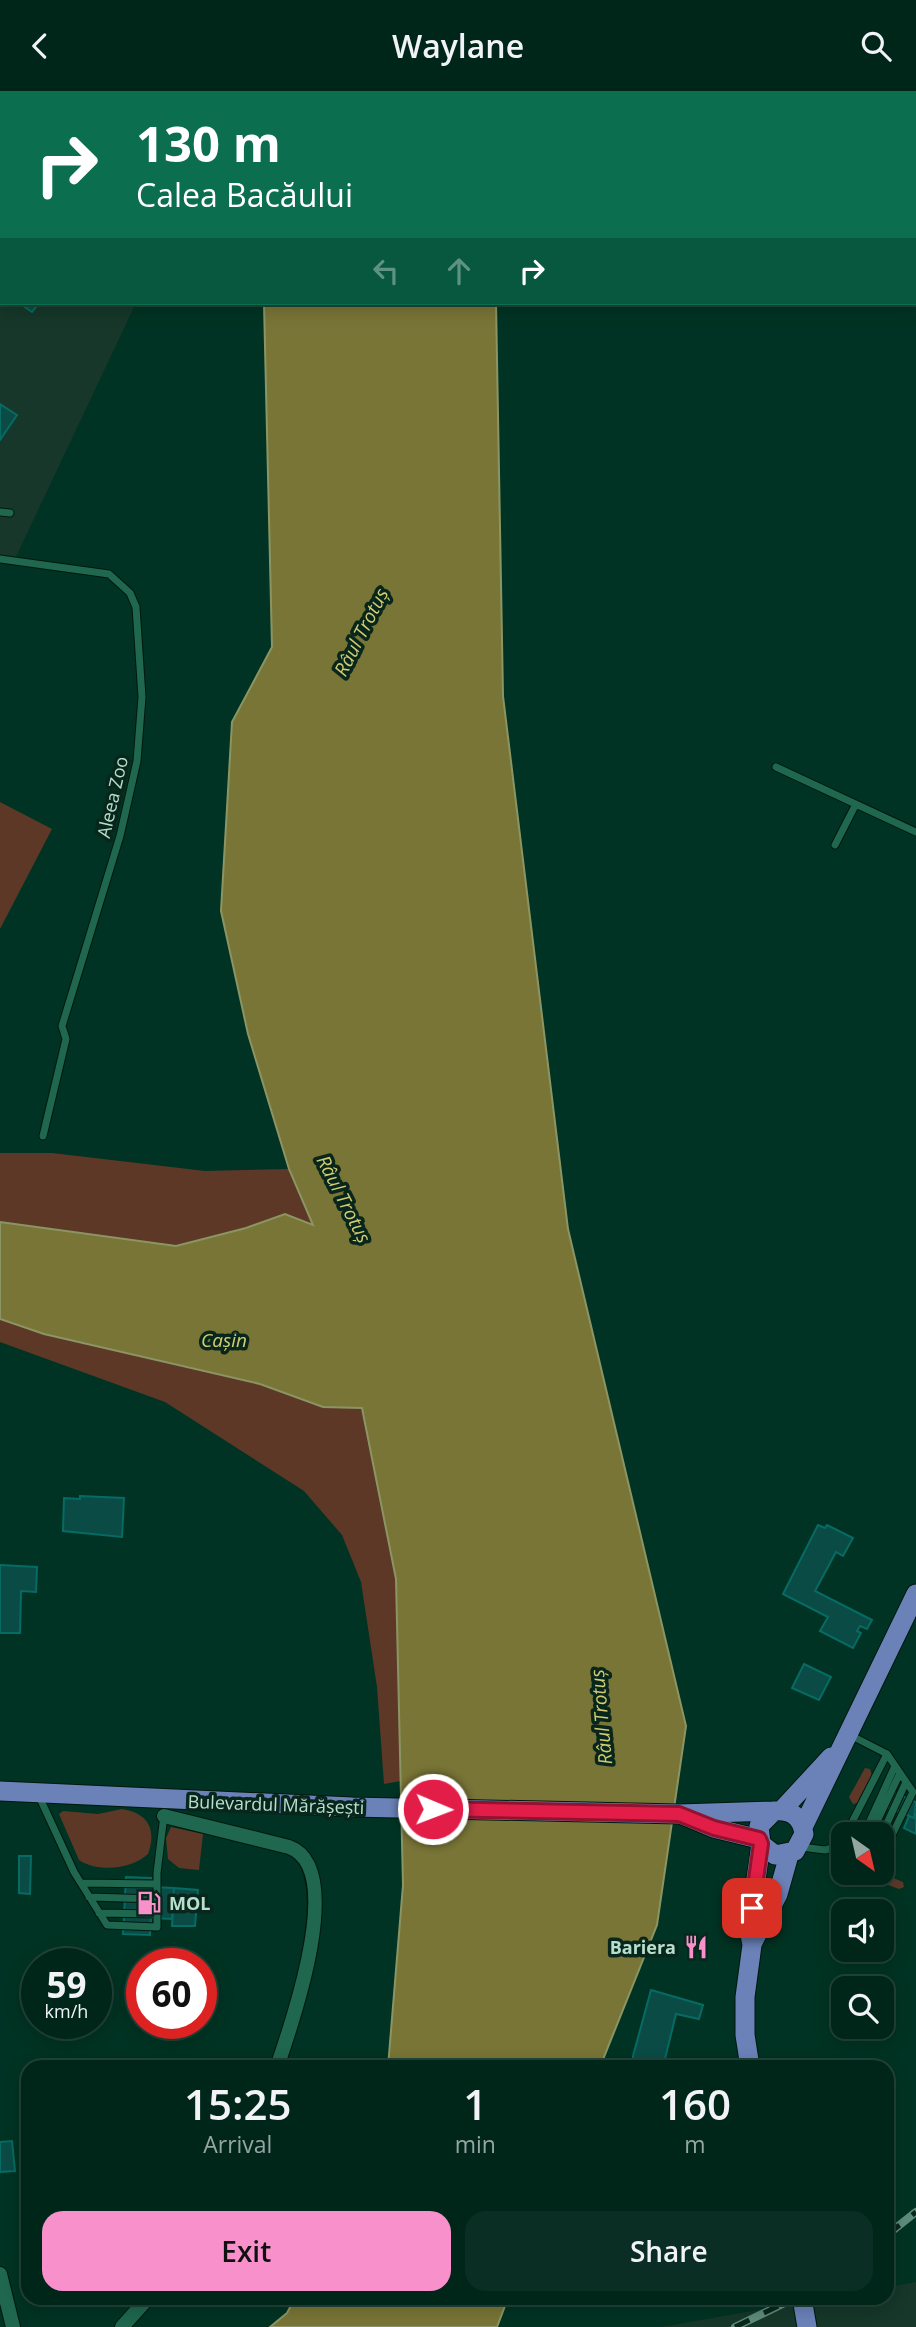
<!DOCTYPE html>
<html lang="en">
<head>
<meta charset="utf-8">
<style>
  :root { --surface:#00261a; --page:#0a2e23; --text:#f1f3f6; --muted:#95a5a2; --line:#224339; --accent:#f890cb }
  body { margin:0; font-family:"Open Sans",sans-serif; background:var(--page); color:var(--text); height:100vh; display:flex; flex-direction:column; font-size:26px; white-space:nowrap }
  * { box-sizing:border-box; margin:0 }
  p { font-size:23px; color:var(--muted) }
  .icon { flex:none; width:38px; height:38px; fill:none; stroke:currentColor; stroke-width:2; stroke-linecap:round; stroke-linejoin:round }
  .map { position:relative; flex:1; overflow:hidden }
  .panel { position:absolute; left:21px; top:1969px; width:873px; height:245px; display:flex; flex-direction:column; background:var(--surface); border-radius:21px; box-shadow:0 4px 18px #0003,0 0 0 2px var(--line) }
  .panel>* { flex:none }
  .top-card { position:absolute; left:0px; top:0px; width:917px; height:214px; box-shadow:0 4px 18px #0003,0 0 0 2px var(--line); background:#0b6e4f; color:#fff; overflow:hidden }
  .needle { width:46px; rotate:146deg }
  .controls { position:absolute; left:831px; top:1731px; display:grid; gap:14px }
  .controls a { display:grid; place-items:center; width:63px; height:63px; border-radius:14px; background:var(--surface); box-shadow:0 4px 18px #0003,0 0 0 2px var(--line); font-size:35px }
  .speed { position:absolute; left:21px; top:1857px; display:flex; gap:14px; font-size:35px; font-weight:700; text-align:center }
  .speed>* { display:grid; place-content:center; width:91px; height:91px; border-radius:50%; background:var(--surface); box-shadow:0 4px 18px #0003,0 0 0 2px var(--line); line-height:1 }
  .speed small { font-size:18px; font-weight:400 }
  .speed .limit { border:10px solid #d22; background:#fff; color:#111 }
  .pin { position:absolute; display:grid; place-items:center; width:60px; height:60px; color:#fff; margin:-30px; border-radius:14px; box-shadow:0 4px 10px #0006 }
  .me { position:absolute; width:77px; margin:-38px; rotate:91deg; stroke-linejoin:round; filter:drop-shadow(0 0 5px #0008) }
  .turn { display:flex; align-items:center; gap:24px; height:147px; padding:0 21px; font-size:32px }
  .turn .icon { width:91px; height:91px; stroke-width:2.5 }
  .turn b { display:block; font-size:49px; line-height:60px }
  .lanes { display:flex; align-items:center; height:66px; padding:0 21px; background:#0003; justify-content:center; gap:35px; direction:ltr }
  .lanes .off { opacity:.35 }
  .eta { display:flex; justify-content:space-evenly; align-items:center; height:119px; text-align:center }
  .eta b { font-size:42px; font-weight:600; line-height:49px }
  .primary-button { display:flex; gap:14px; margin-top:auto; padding:14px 21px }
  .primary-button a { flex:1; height:80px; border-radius:21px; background:var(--accent); color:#111; font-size:28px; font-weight:600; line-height:80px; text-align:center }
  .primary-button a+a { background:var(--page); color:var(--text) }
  header { display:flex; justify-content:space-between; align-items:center; height:91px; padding:0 21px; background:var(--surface); font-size:32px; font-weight:600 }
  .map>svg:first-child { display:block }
  .built { fill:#16372a }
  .green { fill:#5d3827 }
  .water { fill:#797537; stroke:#8b9564; stroke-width:2 }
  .building { fill:#0b4b46; stroke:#066b63; stroke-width:2 }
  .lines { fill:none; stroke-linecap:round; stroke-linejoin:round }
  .service-casing { stroke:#00180e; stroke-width:9 }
  .minor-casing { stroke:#00180e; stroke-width:16 }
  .primary-casing { stroke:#00180e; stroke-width:21 }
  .service { stroke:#1f674e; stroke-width:7 }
  .minor { stroke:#1f674e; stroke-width:14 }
  .primary { stroke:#6b82b8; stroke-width:19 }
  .rail-casing { stroke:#5e8c7b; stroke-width:8 }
  .rail { stroke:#09261c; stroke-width:5; stroke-dasharray:16; stroke-linecap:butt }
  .route-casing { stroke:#92132f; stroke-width:18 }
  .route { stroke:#e11d48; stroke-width:12 }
  .labels { text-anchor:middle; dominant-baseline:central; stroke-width:7; stroke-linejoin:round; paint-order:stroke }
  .street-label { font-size:18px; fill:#b6e0cd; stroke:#09261c }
  .poi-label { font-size:18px; font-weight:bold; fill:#b6e0cd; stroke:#09261c; text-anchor:start }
  .water-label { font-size:19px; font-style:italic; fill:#d2cd72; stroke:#09261c }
</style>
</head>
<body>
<header><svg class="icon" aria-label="back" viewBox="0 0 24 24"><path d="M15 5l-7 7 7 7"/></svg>Waylane<svg class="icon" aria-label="search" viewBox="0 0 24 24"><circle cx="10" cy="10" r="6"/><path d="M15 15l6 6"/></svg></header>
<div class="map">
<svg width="916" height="2236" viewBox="0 0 916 2236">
  <rect width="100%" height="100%" fill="#003323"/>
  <path class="built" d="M 0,0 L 52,2 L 2,2 L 2,212 L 136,212 L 14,470 L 0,468 Z
    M 916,2191 L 916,2236 L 661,2236 L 826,2207 L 887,2207 L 887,2196 Z"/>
  <path class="green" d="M 49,0 L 328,0 L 52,2 Z
    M 0,711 L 52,738 L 0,838 Z
    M 0,1062 L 52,1062 L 205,1080 L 289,1078 L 314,1134 L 246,1137 L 176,1155 L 0,1131 Z
    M 0,1228 L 44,1243 L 260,1293 L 323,1316 L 362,1317 L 396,1488 L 401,1690 L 384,1693 L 377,1596 L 361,1491 L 342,1444 L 304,1400 L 165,1311 L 0,1251 Z
    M 865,1677 L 870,1678 L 872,1685 L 857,1712 L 853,1713 L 849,1706 Z
    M 122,1718 C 148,1722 157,1738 148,1763 C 132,1778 98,1782 79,1769 L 59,1723 L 63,1720 L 98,1723 Z
    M 171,1736 L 203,1743 L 199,1779 L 179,1777 L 168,1768 L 166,1747 Z
    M 857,1782 L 881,1782 L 903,1791 L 904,1796 L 899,1798 Z"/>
  <path class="water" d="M 328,0 L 550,0 L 327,2 Z
    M 264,212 L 496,212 L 503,605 L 568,1138 L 686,1635 L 657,1834 L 600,1976 L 388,1976 L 403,1794 L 396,1488 L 362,1317 L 323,1316 L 260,1293 L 44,1243 L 0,1228 L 0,1131 L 176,1155 L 246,1137 L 285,1123 L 313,1134 L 289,1078 L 248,943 L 221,820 L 232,631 L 272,556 Z
    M 295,2207 L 508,2207 L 497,2236 L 270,2236 L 287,2222 Z"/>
  <path class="building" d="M 19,212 L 39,212 L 32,221 Z
    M 0,313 L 17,324 L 0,349 Z
    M 80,1405 L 124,1407 L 122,1446 L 63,1440 L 64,1407 L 80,1408 Z
    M 818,1434 L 825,1437 L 827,1434 L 853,1447 L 843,1465 L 836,1461 L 815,1500 L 872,1529 L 867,1538 L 860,1535 L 857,1540 L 861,1542 L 853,1557 L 820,1540 L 828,1526 L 783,1503 Z
    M 0,1474 L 37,1476 L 36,1501 L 21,1500 L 20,1542 L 0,1542 Z
    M 804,1573 L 831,1586 L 819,1609 L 792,1597 Z
    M 883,1697 L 916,1711 L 914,1727 L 877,1712 Z
    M 916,1722 L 916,1743 L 904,1737 L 909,1725 L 914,1727 Z
    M 19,1765 L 31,1765 L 30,1803 L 19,1802 Z
    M 126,1786 L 151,1787 L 150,1796 L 174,1797 L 172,1828 L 151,1827 L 150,1844 L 123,1843 Z
    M 174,1797 L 198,1799 L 195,1835 L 172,1835 Z
    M 106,1893 L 108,1907 L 96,1909 L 96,1894 Z
    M 651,1899 L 703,1914 L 699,1928 L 676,1923 L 664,1972 L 661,1971 L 659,1976 L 638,1976 L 633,1974 L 633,1965 Z
    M 12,2050 L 15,2080 L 0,2081 L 0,2051 Z"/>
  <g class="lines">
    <g class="service-casing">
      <path id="service" d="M 0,421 L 10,422
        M 0,468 L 109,483 L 130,502 L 136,516 L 142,606 L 137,670 L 120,745 L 62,935 L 66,948 L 43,1045
        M 776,676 L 916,741
        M 835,754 L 856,713
        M 38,1703 L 74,1781 L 107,1834 L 157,1836 L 157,1782 L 164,1724
        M 846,1743 L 887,1663 L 850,1644
        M 864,1743 L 895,1675
        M 871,1743 L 900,1682
        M 882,1743 L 906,1691
        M 882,1747 L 892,1744 L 913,1701 L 887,1663
        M 801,1756 L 825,1759 L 840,1755 L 844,1749
        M 81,1792 L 157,1793
        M 89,1806 L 157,1808
        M 99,1822 L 157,1823"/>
    </g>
    <g class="minor-casing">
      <path id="minor" d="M 164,1725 L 289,1756 C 347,1777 291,1935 277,1976
        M 0,2183 L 13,2236
        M 122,2236 L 148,2207"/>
    </g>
    <g class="primary-casing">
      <path id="primary" d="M 0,1700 L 352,1716 L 679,1723 L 774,1720
        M 782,1719 L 831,1666
        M 683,1724 L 714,1737 L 759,1748
        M 803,1736 L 916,1503
        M 752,1853 L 778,1803 L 789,1764
        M 750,1976 L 745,1944 L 745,1906 L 752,1854 L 749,1838 L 761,1753 L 759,1735 L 774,1720 C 791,1718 802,1726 804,1743 L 795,1760 L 775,1764 L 761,1753
        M 802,2207 L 807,2236"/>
    </g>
    <use href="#service" class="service"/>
    <use href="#minor" class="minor"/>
    <use href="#primary" class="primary"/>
    <g class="rail-casing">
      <path id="rail" d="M 887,2144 L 916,2121
        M 735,2236 L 795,2207"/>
    </g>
    <use href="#rail" class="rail"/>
  </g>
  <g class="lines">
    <g class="route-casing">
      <path id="route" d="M 433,1718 L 679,1723 L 714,1737 L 759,1748 L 761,1753 L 752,1817"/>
    </g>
    <use href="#route" class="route"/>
  </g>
  <defs>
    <g id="fuel-bare" transform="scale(1.89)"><path d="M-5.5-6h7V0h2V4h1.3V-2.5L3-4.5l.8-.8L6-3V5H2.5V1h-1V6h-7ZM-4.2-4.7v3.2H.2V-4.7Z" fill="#f890cb" stroke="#09261c" stroke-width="2.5" paint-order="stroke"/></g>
    <g id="restaurant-bare" transform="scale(1.89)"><path d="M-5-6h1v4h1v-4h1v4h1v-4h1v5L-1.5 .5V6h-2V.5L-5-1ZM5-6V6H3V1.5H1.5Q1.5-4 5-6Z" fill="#f890cb" stroke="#09261c" stroke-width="2.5" paint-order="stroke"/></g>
  </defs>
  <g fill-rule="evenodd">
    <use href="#fuel-bare" x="149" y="1812"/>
    <use href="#restaurant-bare" x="696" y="1856"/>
  </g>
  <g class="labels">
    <g class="street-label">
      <text transform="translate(112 706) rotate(-77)">Aleea Zoo</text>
      <text transform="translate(276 1713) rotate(2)">Bulevardul Mărășești</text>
    </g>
    <g class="poi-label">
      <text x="169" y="1812">MOL</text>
      <text x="676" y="1856" text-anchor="end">Bariera</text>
    </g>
    <g class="water-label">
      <text transform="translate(361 541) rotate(-63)">Râul Trotuș</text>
      <text transform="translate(344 1108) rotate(63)">Râul Trotuș</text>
      <text x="224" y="1249">Cașin</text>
      <text transform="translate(601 1626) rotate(-95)">Râul Trotuș</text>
    </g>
  </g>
</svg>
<div class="controls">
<a><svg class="needle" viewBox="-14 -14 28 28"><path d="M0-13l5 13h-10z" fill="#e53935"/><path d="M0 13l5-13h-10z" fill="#95a5a2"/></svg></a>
<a><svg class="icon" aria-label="sound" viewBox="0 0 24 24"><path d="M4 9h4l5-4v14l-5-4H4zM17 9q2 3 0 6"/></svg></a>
<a><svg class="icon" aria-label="search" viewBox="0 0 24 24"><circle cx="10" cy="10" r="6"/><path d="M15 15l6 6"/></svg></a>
</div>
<div class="speed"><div>59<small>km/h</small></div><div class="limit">60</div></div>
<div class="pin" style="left:752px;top:1817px;background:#d93025"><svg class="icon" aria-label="arrive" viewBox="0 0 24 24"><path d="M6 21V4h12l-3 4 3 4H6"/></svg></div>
<svg class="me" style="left:433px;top:1718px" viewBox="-20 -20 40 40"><circle r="17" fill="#e11d48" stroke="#fff" stroke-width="3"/><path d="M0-11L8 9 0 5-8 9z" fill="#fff"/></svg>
<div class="top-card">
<div class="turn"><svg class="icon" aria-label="right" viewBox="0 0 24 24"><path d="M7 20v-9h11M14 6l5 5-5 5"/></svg><div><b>130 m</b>Calea Bacăului</div></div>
<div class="lanes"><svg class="icon off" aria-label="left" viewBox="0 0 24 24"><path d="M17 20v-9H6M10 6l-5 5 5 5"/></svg><svg class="icon off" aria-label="ahead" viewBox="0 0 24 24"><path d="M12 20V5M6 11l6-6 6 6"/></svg><svg class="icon" aria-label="right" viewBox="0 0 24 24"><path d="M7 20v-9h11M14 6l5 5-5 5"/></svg></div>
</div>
<section class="panel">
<div class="eta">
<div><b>15:25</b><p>Arrival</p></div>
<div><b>1</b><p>min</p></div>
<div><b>160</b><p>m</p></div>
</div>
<div class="primary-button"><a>Exit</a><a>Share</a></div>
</section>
</div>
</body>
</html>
